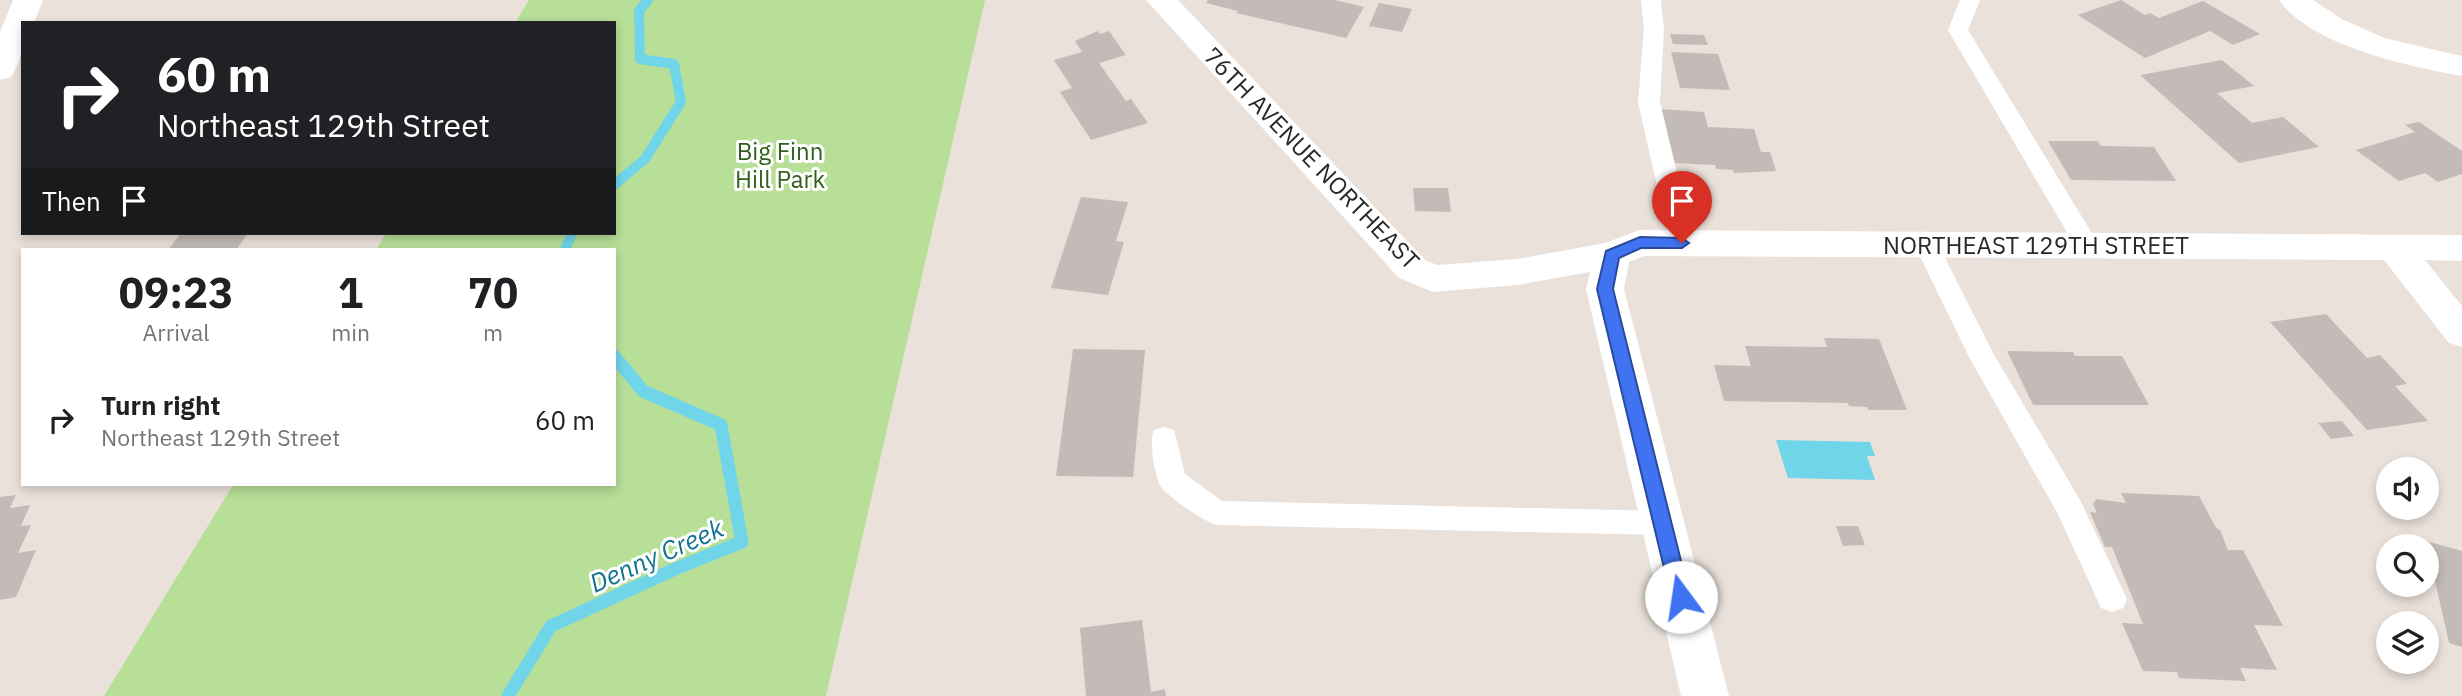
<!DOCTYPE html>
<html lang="en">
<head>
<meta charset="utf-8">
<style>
  :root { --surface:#fff; --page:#f2f2f2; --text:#202124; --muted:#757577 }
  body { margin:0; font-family:"IBM Plex Sans",sans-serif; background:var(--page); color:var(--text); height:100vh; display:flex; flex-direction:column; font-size:26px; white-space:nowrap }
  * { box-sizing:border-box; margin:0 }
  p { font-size:23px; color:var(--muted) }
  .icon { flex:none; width:38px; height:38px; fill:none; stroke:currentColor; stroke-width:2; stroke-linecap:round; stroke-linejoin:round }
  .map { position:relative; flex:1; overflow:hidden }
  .drawer { position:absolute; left:21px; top:248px; width:595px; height:238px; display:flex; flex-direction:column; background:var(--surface); border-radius:0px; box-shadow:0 4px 10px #0003 }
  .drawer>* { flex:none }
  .guide { position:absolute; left:21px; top:21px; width:595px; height:214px; border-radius:0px; box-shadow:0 4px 10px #0003; background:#202124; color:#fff; overflow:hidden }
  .buttons { position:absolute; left:2376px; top:457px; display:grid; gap:14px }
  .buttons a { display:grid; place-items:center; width:63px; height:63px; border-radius:50%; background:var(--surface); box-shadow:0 4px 10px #0003; font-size:35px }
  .pin { position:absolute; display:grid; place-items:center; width:60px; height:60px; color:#fff; margin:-72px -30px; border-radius:50% 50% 50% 0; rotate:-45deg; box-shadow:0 0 7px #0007 }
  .pin .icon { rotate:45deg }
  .me { position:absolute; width:77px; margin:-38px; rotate:346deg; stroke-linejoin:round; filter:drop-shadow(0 0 5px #0008) }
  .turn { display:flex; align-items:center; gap:24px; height:147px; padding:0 21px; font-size:32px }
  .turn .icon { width:91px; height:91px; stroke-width:2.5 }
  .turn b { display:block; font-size:49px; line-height:60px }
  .then { display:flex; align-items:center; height:66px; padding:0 21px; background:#0003; gap:14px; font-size:26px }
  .eta { display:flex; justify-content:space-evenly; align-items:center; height:119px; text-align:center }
  .eta b { font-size:42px; font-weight:700; line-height:49px }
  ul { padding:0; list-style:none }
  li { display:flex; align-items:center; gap:21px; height:105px; padding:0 21px }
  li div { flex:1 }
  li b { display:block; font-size:26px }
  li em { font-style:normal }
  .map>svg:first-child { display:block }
  .green { fill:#b7df98 }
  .water { fill:#70d5e9 }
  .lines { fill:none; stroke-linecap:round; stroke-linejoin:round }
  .stream-far1 { stroke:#70d5e9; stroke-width:10 }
  .stream { stroke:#70d5e9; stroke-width:13 }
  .building { fill:#c2bbb7 }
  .lane { fill:#fff; fill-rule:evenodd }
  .street { fill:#fff; fill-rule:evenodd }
  .secondary { fill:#fff; fill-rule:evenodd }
  .route { fill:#3f73f2; stroke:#294b9d; stroke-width:2 }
  .labels { text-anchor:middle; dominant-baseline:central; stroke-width:6; stroke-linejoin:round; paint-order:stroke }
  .park-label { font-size:24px; fill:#31611c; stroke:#fff }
  .street-label { font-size:24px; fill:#282828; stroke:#fff }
  .water-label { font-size:26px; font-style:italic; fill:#127391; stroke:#fff }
</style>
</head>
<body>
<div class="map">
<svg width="2462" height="696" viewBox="0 0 2462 696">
  <rect width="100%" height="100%" fill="#eae1da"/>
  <path class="green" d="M 529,0 L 985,0 L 826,696 L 104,696 L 233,485 L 614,485 L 614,250 L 376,250 L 386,233 L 614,233 L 614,23 L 515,23 Z"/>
  <path class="water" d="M 1776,440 L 1870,442 L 1875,456 L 1867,456 L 1875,480 L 1788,478 Z"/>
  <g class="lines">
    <path class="stream-far1" d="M 614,185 L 645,159 L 681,102 L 674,64 L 640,59 L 639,11 L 648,0
      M 565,250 L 572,233"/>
    <path class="stream" d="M 508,696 L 551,626 L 675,569 L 742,542 L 721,425 L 643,391 L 614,356"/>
  </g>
  <path class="building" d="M 1208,0 L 1335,0 L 1364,7 L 1346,38 L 1236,13 L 1238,11 L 1206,3 Z
    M 2121,0 L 2145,15 L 2150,13 L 2159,18 L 2203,1 L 2260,34 L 2233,45 L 2210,31 L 2145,58 L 2078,15 Z
    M 1379,3 L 1412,9 L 1402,32 L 1369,26 Z
    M 1098,31 L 1100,34 L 1109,31 L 1126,55 L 1099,63 L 1126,101 L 1131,99 L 1148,123 L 1091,140 L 1060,92 L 1072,88 L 1054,60 L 1082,52 L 1075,41 Z
    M 1670,34 L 1704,35 L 1708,45 L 1673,44 Z
    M 1671,52 L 1718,54 L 1730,90 L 1680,88 Z
    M 2222,60 L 2254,86 L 2217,93 L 2252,123 L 2283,117 L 2319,147 L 2239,163 L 2140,75 Z
    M 1660,109 L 1704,112 L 1708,127 L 1754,129 L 1761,152 L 1770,152 L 1776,171 L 1734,173 L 1733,170 L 1716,169 L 1715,165 L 1672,163 Z
    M 2419,122 L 2462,151 L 2462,174 L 2438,182 L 2425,173 L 2399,181 L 2356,150 L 2415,132 L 2405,125 Z
    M 2048,141 L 2098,141 L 2101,146 L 2154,147 L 2176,181 L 2071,180 Z
    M 1413,188 L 1448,188 L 1451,212 L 1415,211 Z
    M 1081,197 L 1128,202 L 1116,241 L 1124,242 L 1108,295 L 1051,288 Z
    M 181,233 L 248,233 L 236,250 L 168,250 Z
    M 2326,314 L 2367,358 L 2380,355 L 2407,384 L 2395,386 L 2428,421 L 2367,430 L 2270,322 Z
    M 1824,338 L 1879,339 L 1907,410 L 1868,410 L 1867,407 L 1849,406 L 1848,403 L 1724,401 L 1714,365 L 1751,366 L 1745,346 L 1827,347 Z
    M 1073,349 L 1145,350 L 1133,477 L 1056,476 Z
    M 2007,351 L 2073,352 L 2075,356 L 2122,356 L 2149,405 L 2033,405 Z
    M 2342,421 L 2354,436 L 2331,439 L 2318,423 Z
    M 2121,493 L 2199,496 L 2216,528 L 2220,530 L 2228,550 L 2243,550 L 2283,626 L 2254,625 L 2277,670 L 2240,668 L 2246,681 L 2179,678 L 2177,672 L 2143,671 L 2122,623 L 2143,624 L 2112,547 L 2105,547 L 2090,512 L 2097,513 L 2093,504 L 2096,499 L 2126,503 Z
    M 16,495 L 10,508 L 30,505 L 21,526 L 31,525 L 18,553 L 36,550 L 16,597 L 0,600 L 0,497 Z
    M 1836,526 L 1858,526 L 1865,545 L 1843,546 Z
    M 2426,541 L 2462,551 L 2462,647 L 2449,643 Z
    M 1142,620 L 1151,692 L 1165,689 L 1166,696 L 1086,696 L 1080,628 Z"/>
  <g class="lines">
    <path class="lane" d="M 1641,0 L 1661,0 L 1664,29 L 1660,102 L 1694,243 L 1691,249 L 1682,252 L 1673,249 L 1670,243 L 1638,102 L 1644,29 Z
      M 1960,0 L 1980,0 L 1968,30 L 2099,245 L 2096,251 L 2087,254 L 2078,251 L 1948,30 Z
      M 1926,235 L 1935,238 L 1938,244 L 1993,353 L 2080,500 L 2127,599 L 2123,608 L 2112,612 L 2101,608 L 2058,514 L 1969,357 L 1914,244 L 1917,238 Z
      M 1164,427 L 1174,430 L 1185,474 L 1222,501 L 1663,511 L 1673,514 L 1678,523 L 1673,532 L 1663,535 L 1216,525 C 1202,520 1172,500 1162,488 C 1154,478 1149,440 1154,430 Z"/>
    <path class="street" d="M 1146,0 L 1178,0 L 1425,260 L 1437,265 L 1517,259 L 1605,243 L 1640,230 L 2462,235 L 2462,261 L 2425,260 L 2462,306 L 2462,347 L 2449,343 L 2384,260 L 1644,256 L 1629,262 L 1624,289 L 1729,696 L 1681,696 L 1586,289 L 1590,272 L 1517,285 L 1433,292 L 1399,278 Z
      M 2279,0 L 2313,0 L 2342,19 L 2384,38 L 2462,56 L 2462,76 C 2410,67 2311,46 2279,0 Z"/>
    <path class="secondary" d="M 13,0 L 43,0 L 34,23 L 23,23 C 23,43 23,59 11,77 L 0,80 L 0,32 Z"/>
  </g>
  <path class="route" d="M 1640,237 L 1682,238 L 1689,243 L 1682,248 L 1641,248 L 1619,258 L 1613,289 L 1690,597 L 1687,603 L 1681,605 L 1674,603 L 1671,597 L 1597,289 L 1606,251 Z"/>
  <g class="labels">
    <g class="park-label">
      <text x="780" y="151">Big Finn<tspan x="780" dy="28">Hill Park</tspan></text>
    </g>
    <g class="street-label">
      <text transform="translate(1312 158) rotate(46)">76TH AVENUE NORTHEAST</text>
      <text x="2036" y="245">NORTHEAST 129TH STREET</text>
    </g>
    <g class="water-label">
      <text transform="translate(656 555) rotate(-24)">Denny Creek</text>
    </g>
  </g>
</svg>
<div class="buttons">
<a><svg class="icon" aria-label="sound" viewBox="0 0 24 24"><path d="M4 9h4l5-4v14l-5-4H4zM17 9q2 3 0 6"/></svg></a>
<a><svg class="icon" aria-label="search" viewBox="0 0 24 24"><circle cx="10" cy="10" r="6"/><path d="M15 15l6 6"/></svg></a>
<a><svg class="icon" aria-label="layers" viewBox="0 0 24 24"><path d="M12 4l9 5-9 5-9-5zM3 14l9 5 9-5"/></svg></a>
</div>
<div class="pin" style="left:1682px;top:243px;background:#d93025"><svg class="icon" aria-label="arrive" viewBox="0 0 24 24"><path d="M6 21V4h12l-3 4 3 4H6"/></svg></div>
<svg class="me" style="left:1681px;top:597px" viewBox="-20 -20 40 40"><circle r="19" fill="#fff"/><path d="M0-13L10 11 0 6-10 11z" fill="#3f73f2"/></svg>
<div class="guide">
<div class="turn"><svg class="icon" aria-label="right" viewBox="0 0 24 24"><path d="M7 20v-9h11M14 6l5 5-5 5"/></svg><div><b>60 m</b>Northeast 129th Street</div></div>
<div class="then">Then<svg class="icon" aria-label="arrive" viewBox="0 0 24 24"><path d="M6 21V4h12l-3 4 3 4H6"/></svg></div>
</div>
<section class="drawer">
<div class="eta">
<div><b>09:23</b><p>Arrival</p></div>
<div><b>1</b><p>min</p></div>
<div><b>70</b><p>m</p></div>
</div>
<ul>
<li><svg class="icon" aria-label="right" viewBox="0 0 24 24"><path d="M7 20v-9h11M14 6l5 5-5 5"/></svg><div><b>Turn right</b><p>Northeast 129th Street</p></div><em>60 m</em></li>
</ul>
</section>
</div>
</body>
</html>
